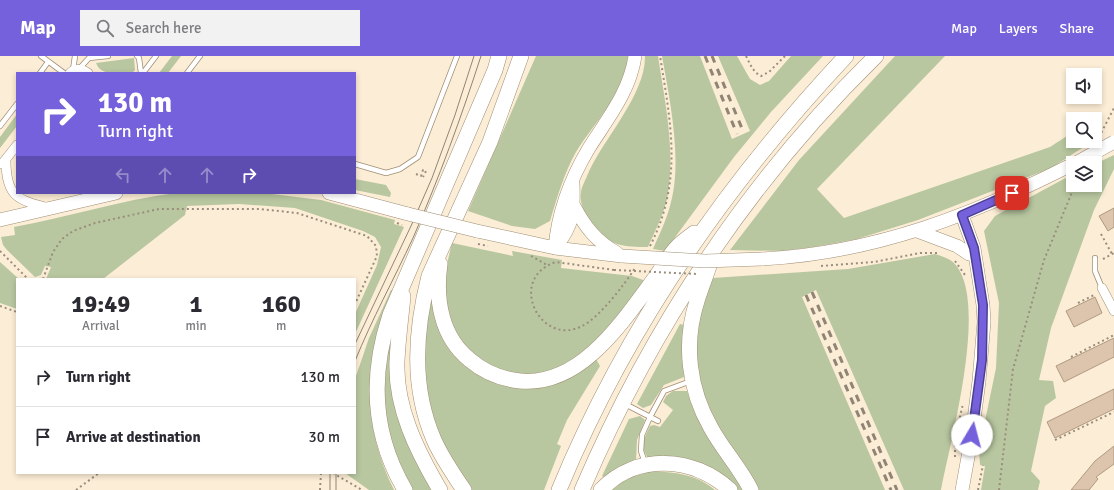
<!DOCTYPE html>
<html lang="en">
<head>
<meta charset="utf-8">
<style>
  :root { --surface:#fff; --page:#f2f2f3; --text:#2b2b33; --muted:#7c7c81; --line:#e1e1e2; --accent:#7661dc }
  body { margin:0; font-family:Signika,sans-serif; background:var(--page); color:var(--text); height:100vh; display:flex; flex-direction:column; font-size:15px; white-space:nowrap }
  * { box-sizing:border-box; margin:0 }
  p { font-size:13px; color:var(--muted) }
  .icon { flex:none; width:22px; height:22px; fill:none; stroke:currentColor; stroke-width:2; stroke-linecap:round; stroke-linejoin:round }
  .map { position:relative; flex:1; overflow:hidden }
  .panel { position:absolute; left:16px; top:222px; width:340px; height:196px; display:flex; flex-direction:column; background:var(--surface); border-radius:0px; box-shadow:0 2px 6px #0003 }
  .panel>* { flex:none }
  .top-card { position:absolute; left:16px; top:16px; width:340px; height:122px; border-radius:0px; box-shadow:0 2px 6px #0003; background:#7661dc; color:#fff; overflow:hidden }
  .fabs { position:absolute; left:1066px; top:12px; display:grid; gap:8px }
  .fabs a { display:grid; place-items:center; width:36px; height:36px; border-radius:0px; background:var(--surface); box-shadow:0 2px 6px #0003; font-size:20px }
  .pin { position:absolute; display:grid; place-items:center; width:34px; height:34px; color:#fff; margin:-17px; border-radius:8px; box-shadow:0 2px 6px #0006 }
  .me { position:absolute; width:44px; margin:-22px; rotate:8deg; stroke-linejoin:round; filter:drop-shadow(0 0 3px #0008) }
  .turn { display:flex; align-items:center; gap:14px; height:84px; padding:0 16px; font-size:18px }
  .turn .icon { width:52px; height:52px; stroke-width:2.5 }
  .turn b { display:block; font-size:28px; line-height:34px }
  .lanes { display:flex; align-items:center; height:38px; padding:0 16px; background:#0003; justify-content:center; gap:20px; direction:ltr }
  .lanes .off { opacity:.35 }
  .eta { display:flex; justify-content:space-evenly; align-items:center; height:68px; text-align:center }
  .eta b { font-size:24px; font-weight:700; line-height:28px }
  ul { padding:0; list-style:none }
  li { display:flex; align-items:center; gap:12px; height:60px; padding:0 16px; border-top:1px solid var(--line) }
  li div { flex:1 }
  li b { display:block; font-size:15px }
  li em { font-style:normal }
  header { display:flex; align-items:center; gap:24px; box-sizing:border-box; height:56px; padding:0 20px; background:var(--accent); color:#fff }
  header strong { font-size:19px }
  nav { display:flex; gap:22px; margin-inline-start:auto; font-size:14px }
  .search { width:280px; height:36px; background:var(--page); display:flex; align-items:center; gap:10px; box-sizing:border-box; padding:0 14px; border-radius:0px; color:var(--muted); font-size:15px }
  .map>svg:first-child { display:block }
  .green { fill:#b8c7a0 }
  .building { fill:#dcc5ac; stroke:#b09981 }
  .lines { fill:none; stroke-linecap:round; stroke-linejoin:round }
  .service-casing { stroke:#a08f74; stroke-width:6 }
  .minor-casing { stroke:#a08f74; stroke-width:10 }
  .secondary-casing { stroke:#a08f74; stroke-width:14 }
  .trunk-casing { stroke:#a08f74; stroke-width:16 }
  .path { stroke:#998e7d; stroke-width:2; stroke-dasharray:2 3; stroke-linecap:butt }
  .service { stroke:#fff; stroke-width:4.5 }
  .minor { stroke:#fff; stroke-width:9 }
  .secondary { stroke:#fff; stroke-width:13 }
  .trunk { stroke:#fff; stroke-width:15 }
  .tram { stroke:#908575; stroke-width:1 }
  .rail { stroke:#908575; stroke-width:3; stroke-dasharray:7 7; stroke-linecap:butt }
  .secondary-bridge-casing { stroke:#a08f74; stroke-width:14; stroke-linecap:butt }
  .path-bridge { stroke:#998e7d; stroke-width:2; stroke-dasharray:2 3; stroke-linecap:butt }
  .secondary-bridge { stroke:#fff; stroke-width:13 }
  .route-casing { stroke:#4d3f8f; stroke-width:10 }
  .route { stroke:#7661dc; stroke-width:7 }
</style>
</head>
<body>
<header>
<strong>Map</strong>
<div class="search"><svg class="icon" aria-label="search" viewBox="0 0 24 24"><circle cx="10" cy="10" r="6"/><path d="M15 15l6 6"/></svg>Search here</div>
<nav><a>Map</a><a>Layers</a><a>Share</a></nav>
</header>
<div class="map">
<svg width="1114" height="434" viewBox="0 0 1114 434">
  <rect width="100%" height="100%" fill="#fcedd6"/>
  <path class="green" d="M 172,0 L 181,0 L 168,17 L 159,17 Z
    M 536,0 L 628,0 C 625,38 595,65 576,96 C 564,117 557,142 550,165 L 535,173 L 512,170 L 468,155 Z
    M 645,0 L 658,0 C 665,46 676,96 667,143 C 663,160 655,175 648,191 C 624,191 610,190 594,171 C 587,162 579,149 581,137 C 581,132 585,125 587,120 C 602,84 646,39 645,0 Z
    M 662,0 L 700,0 L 732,83 L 750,75 L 718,0 L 737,0 L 750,23 L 760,29 L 769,25 L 791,0 L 823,0 L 771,56 L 734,101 L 665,195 L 653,193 C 659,179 666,165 670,150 C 683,106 670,45 662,0 Z
    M 895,0 L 945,0 L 817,133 L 844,162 L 1050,91 L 1073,76 L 1073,85 L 1093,85 L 1051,112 L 918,164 L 857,183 L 814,191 L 782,195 L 730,194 L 799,104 Z
    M 134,2 L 135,14 L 132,17 C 120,17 101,21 96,7 Z
    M 17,58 L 17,70 L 0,92 L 0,81 Z
    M 1114,99 L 1114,113 L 1094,154 L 1051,272 L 1039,324 L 1053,325 L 1056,342 L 1045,350 L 1031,415 L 1040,425 L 1038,434 L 981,434 L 985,410 L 980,409 L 979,394 L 996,312 L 999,247 L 984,175 L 995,160 L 1073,118 L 1073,129 L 1095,129 L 1095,108 Z
    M 355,123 L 386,129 L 391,137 L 390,141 L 355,134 Z
    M 176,137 L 264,137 L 321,144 L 395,164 L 394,168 L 404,171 L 355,278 L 355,258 L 377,209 L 381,191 L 375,181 L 363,175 L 295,152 L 239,148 L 187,150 L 185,159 L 103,223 L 46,223 L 51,211 L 45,210 L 41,219 L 35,221 L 7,194 L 3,189 L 1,181 L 15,179 L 14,171 C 68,161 121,144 176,137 Z
    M 452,187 L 513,200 L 512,195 L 562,204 L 561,212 L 632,220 L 646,225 L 594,291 L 554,316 L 512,319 L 485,309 L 465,291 L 447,263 L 441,233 Z
    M 935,198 C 941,200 949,202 954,207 C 990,244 950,386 941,434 L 904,434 L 816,234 L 802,241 L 885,434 L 758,434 L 727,387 L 700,339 L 694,272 L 713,222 L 848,213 Z
    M 0,206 L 19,223 L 17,223 L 17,253 L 0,247 Z
    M 391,234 L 393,234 C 386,257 376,281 372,304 C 365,349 374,394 394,434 L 369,434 L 345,417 L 355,417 L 355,323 L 369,282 Z
    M 430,240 L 434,241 L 441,275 L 501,327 L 579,316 L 596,303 L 600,310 L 567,364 L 557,388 L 561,390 L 544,434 L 472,434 C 437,395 418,338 422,286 C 423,271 427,255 430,240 Z
    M 680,268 L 684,269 L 682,283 L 684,321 L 664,329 L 651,349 L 643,352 L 637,348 Z
    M 394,273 L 391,303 L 433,434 L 413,434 L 394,395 L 386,365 L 383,310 Z
    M 673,335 L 687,335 L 695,357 L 745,434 L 736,434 C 701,404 695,400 648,402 C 640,391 644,382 650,370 L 654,369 L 660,371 L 673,354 L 663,346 L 666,340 Z
    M 640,360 L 645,364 L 637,384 L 636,405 L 605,422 L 602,420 L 629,363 Z
    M 650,415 C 674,416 697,418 715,434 L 612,434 L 626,423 Z"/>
  <path class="building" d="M 1114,152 L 1114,171 L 1108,175 L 1099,160 Z
    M 1095,241 L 1102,257 L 1074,271 L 1066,255 Z
    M 1114,282 L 1114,301 L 1064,326 L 1056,310 Z
    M 1114,333 L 1114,353 L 1055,382 L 1047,366 Z
    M 1114,390 L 1114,408 L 1096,421 L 1098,423 L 1089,434 L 1071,434 L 1095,405 Z"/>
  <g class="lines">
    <g class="service-casing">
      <path id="service" d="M 41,0 L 64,17
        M 137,0 L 139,2 L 141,17
        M 79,13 L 89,2 L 108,0
        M 73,14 L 75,0
        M 40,17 L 48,6
        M 143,17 L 156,0
        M 187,17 L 200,0
        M 0,70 L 17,48
        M 355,108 L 386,117 L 400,113 L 418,101 L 457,0
        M 1095,202 L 1095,215 L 1102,232
        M 625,348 L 658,365
        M 645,407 L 641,395 L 642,379 L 650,361 L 664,335 L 691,325"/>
    </g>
    <g class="minor-casing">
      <path id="minor" d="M 70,17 C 76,11 82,13 88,17
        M 6,105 C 6,140 17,144 49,152
        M 2,108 L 17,89
        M 1102,232 L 1114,255"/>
    </g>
    <g class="secondary-casing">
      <path id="secondary" d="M 329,137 L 408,158
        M 574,150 C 585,171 596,185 617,197
        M 0,164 L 116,137
        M 477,175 L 555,192 L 622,200
        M 917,175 L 957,190 L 969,198
        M 555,192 C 558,156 571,122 589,92 C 608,62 630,35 635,0
        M 555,192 C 574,168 574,157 573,127
        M 762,203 C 875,197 973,159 1073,108
        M 962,434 L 972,379 L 979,325 L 984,266 L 983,249 L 974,192 L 962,159"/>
    </g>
    <g class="trunk-casing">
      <path id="trunk" d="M 710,207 C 706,220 701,232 697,245 C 683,288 689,334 711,372 C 723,394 740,412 751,434
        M 440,208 C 435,243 441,281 470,304 C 484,316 502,323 520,325 C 581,331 623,265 655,222 C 662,212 669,199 678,190 C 683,185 689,181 694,177
        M 403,240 C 401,262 398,283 397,305 C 395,351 417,395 440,434
        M 405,434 C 372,378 370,319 390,259 L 495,14 L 499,0
        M 464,434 C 453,418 442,402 434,384 C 411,331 415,275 429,220 L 490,86 L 521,0
        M 559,434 C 626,271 726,128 846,0
        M 582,434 C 651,272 750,123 876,0
        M 601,434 C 636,397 694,400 730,434"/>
    </g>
    <path class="path" d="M 746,0 C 750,8 753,16 761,20 L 769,16 L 785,0
      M 1099,81 L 1114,52
      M 416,118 L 421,120 L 423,114 L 426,115 L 423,121
      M 1101,178 L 1112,198
      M 650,190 C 683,126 671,68 660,0
      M 0,195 L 28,223
      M 531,200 L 547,209
      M 1103,203 L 1114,197
      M 955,205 L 965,219
      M 821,210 L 874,206 L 920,197 L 937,197
      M 614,214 L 556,206 C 506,222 540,292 582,270 C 599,262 625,228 635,212
      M 43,223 L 53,196 L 62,183 L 73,175 L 95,167 L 159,153 L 260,153 L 297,157 L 367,180 L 376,190 L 377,200 L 355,248
      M 1078,247 L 1094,239
      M 0,250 L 17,256
      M 1071,301 L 1114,279
      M 1055,384 L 1114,356
      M 955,401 L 955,381 L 963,348
      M 333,417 L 362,434
      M 76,434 L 99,417
      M 320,434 L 321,417
      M 978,434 L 983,409
      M 999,434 L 1013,313 L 1044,204 L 1075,129"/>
    <use href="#service" class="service"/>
    <use href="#minor" class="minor"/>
    <use href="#secondary" class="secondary"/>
    <use href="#trunk" class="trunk"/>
    <path class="tram" d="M 355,288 L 411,170 L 432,122 L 455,59 L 474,0
      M 355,305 C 372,263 394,223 413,182 C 439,122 461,62 481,0
      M 330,434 L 330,417
      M 336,434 L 336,417"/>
    <path class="rail" d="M 705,0 L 737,78
      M 712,0 L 743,75
      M 812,236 L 897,434
      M 806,239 L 891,434"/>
    <g class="secondary-bridge-casing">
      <path id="secondary-bridge" d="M 1076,107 L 1114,86
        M 408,158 L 477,175
        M 622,200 L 705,205 L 762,203"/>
    </g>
    <path class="path-bridge" d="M 397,167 L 402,169
      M 478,188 L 488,190
      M 614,214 L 697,218"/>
    <use href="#secondary-bridge" class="secondary-bridge"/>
  </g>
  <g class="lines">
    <g class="route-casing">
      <path id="route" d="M 972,379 L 982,304 L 983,249 L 974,192 L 962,159 L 1012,137"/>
    </g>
    <use href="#route" class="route"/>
  </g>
</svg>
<div class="fabs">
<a><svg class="icon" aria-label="sound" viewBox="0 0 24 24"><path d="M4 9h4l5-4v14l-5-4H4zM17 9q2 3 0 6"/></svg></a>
<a><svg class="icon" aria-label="search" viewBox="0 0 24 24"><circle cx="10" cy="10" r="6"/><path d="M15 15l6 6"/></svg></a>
<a><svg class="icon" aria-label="layers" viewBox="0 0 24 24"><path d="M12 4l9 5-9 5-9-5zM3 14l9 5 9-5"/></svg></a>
</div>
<div class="pin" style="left:1012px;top:137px;background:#d93025"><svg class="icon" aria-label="arrive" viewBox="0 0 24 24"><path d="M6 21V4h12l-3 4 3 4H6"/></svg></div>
<svg class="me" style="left:972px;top:379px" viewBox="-20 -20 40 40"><circle r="19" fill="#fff"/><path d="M0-13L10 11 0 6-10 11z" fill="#7661dc"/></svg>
<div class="top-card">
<div class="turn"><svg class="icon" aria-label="right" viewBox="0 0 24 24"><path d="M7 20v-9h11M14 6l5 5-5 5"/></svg><div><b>130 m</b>Turn right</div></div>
<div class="lanes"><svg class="icon off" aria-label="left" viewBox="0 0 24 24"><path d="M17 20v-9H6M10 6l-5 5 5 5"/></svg><svg class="icon off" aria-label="ahead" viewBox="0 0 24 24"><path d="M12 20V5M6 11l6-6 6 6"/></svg><svg class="icon off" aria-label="ahead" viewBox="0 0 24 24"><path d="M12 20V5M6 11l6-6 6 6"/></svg><svg class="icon" aria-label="right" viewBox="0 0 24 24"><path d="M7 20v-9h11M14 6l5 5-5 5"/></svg></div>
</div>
<section class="panel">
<div class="eta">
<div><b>19:49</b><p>Arrival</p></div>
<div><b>1</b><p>min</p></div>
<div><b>160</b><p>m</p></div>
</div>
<ul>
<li><svg class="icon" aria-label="right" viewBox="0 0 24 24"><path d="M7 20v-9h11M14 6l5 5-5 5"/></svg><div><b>Turn right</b></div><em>130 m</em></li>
<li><svg class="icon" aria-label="arrive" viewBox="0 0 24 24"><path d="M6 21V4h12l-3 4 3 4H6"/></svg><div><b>Arrive at destination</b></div><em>30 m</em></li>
</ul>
</section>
</div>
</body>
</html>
